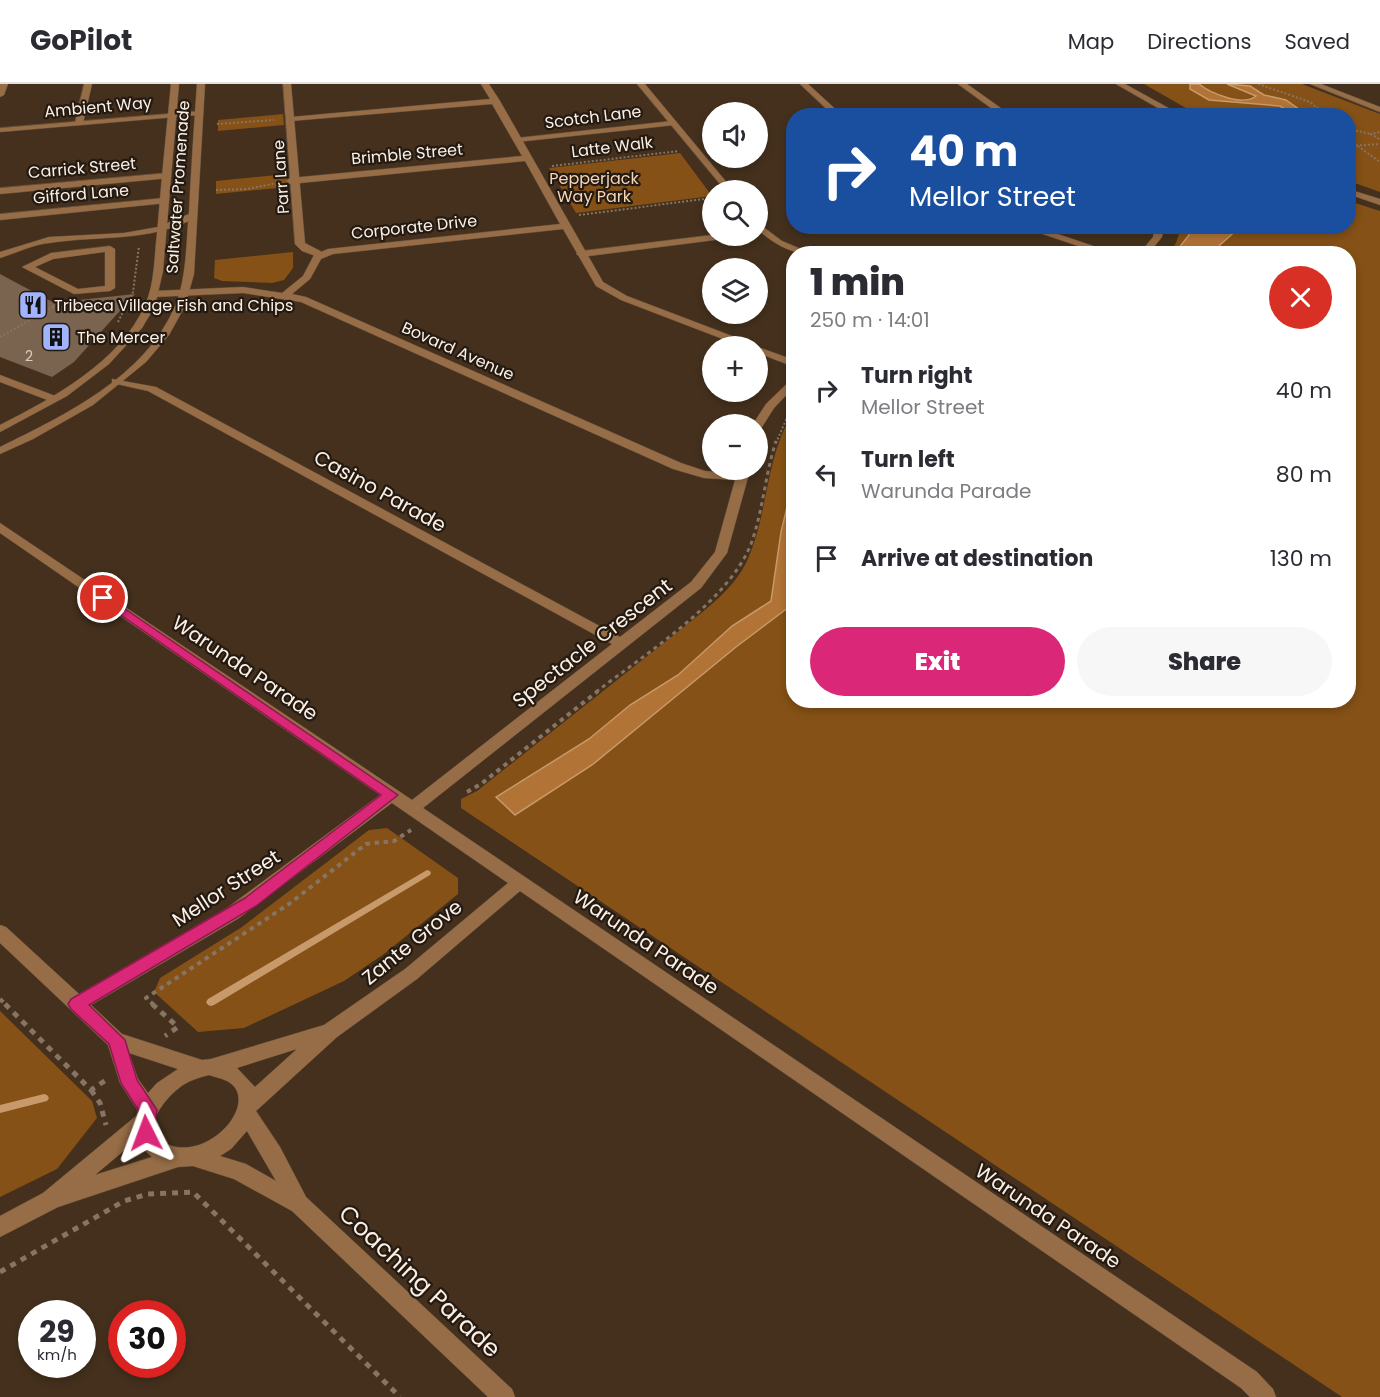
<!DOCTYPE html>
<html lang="en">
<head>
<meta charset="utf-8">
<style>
  :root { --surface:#fff; --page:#f7f7f7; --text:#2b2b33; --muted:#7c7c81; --line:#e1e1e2; --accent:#db2777 }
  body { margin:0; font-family:Poppins,sans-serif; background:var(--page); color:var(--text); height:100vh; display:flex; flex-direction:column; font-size:22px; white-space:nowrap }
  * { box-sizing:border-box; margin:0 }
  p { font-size:20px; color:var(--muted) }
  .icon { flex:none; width:33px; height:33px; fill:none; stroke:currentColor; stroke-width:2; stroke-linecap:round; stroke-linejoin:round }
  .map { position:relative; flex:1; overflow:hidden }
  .sheet { position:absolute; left:786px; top:162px; width:570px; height:462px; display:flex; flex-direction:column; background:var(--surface); border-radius:24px; box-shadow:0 3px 9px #0003 }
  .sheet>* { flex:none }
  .guide { position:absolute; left:786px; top:24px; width:570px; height:126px; border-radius:24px; box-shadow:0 3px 9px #0003; background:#1a4fa0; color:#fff; overflow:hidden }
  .tools { position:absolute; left:702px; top:18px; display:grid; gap:12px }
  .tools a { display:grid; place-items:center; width:66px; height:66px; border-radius:50%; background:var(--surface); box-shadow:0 3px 9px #0003; font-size:30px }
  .speed { position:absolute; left:18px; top:1216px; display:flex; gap:12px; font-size:30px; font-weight:700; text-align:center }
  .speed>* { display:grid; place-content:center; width:78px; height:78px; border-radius:50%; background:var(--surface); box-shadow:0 3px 9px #0003; line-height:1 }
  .speed small { font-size:15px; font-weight:400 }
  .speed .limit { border:9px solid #d22; background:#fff; color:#111 }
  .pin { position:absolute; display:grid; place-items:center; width:51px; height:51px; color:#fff; margin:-26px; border:3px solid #fff; border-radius:50%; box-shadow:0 2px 6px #0007 }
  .me { position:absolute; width:66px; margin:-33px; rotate:357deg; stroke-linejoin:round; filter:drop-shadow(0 0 4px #0008) }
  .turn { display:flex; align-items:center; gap:21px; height:126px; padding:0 24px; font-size:27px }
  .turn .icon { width:78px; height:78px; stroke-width:2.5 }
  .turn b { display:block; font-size:42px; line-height:51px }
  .round { display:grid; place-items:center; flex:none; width:63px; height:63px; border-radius:32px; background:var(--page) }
  .head { display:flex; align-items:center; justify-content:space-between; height:102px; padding:0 24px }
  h1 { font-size:36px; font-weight:800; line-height:45px }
  .action { display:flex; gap:12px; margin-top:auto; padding:12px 24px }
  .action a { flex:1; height:69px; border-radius:36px; background:var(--accent); color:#fff; font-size:24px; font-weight:800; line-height:69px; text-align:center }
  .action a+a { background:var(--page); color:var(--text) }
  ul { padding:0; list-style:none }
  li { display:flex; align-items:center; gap:18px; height:84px; padding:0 24px }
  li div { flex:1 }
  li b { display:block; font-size:22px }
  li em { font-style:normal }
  header { display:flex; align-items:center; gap:36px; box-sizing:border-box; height:84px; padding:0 30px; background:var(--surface); border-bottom:2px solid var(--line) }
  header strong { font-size:28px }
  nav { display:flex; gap:33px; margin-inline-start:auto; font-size:21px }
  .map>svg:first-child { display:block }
  .green { fill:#855116 }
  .water { fill:#b17436; stroke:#c8996a; stroke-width:1.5 }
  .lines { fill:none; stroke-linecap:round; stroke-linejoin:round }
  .stream { fill:#c8996a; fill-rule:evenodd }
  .building { fill:#7a634f }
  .service-casing { stroke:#624f3d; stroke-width:1 }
  .minor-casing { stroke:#624f3d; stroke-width:1 }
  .tertiary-casing { stroke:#624f3d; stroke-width:1 }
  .path-far3 { stroke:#867464; stroke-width:2; stroke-dasharray:2 2; stroke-linecap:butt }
  .path-far2 { stroke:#867464; stroke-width:3; stroke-dasharray:4 4; stroke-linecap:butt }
  .path-far1 { stroke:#867464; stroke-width:4; stroke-dasharray:4.5 4.5; stroke-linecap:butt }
  .path { stroke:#867464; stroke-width:5; stroke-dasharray:6 6; stroke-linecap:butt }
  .service { fill:#966d46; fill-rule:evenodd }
  .minor { fill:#966d46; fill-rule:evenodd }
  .tertiary { fill:#966d46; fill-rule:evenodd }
  .route { fill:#db2777; stroke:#8e194d; stroke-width:1.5 }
  .labels { text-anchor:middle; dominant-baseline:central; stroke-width:4.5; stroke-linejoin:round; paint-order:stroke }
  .far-number-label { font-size:14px; fill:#dcccbf }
  .far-street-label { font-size:16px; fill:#fdefe4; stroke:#231a12 }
  .far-park-label { font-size:16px; fill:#f6d4b6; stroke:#231a12 }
  .far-poi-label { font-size:16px; fill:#fdefe4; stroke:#231a12; text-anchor:start }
  .street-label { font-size:20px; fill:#fdefe4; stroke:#231a12 }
  .near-street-label { font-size:24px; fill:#fdefe4; stroke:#231a12 }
</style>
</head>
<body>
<header>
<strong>GoPilot</strong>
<nav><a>Map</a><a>Directions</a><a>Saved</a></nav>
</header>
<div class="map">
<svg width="1380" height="1313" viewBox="0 0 1380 1313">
  <rect width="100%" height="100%" fill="#44301d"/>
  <path class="green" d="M 1144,0 L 1302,0 L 1380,30 L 1380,108 L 1349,97 L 1348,32 L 1198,31 Z
    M 283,30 L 284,41 L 218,47 L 218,36 Z
    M 680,69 L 712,112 L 576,129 L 549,84 Z
    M 287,90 L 288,103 L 216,110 L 216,97 Z
    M 1349,117 L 1380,127 L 1380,1313 L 1342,1313 L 461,724 L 461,715 L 477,707 L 684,543 C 706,525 731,507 745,481 C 769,433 764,375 793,329 L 794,616 L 1348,616 L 1348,170 L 1169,169 L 1176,159 L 1181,143 L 1348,142 Z
    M 293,168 L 293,184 L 284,196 L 272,199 L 222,197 L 214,194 L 215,176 Z
    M 387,744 L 458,794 L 458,810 L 384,870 L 344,897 L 244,944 L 198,948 L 154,908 L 160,894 L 242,843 L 369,746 Z
    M 0,927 L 92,1017 L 97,1034 L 57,1085 L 0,1113 Z"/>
  <path class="water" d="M 1199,0 C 1210,9 1243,23 1256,12 L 1227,0 L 1250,2 L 1264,11 L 1286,16 L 1307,31 L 1286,31 L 1288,27 L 1280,22 L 1209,16 L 1190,5 L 1190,0 Z
    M 1188,143 L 1188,142 L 1240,143 L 1211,169 L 1175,169 L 1189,151 Z
    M 793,398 L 793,520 L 736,563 L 592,681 L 515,731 L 496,713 L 589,655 L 630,621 L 678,591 L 732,542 L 771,517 L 781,448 Z"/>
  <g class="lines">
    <path class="stream" d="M 427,786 L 430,787 L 431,789 L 430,791 L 214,921 L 211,922 L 208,921 L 206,918 L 208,915 Z
      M 44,1010 L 47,1011 L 49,1014 L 47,1017 L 0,1029 L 0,1021 Z"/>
  </g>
  <path class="building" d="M 0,190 L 60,222 L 69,217 L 135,210 L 74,278 L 52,293 L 0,273 Z"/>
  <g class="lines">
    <g class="service-casing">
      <path id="service" d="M 84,0 L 92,0 L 83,39 L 79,41 L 75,39 Z
        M 283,0 L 291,0 L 305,159 L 324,169 L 326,171 L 321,174 L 302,167 L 295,160 Z
        M 672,37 L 675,37 L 675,41 L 517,58 L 513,56 L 517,54 Z
        M 164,114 L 167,115 L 167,119 L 0,136 L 0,130 Z
        M 712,151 L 728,152 L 723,155 L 581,173 L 576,170 L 581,167 Z
        M 110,162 L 115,165 L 115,204 L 110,207 L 74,210 L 22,183 L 51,169 ZM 105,168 L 105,202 L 78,205 L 35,183 L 53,175 Z"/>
    </g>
    <g class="minor-casing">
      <path id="minor" d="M 0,0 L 8,0 L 4,11 L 0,13 Z
        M 481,0 L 489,0 L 500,17 L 603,198 L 627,212 L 753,260 L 754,262 L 741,262 L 621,216 L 596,202 L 563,145 L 333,170 L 321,175 L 310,195 L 292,210 L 306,213 L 681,379 L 705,387 L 737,389 L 738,386 L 750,386 L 727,469 L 701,504 L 423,724 L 1257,1288 L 1273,1305 L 1276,1313 L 1250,1313 L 1241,1304 L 520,807 L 417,895 L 337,953 L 256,1027 L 280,1063 L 306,1113 L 512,1305 L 515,1313 L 488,1313 L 292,1127 L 234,1095 L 193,1082 L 178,1083 L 58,1123 L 0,1153 L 0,1132 L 43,1109 L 136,1032 L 138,1027 L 120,999 L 108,961 L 0,859 L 0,841 L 6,843 L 79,910 L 227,824 L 380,711 L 0,449 L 0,439 L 412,716 L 612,560 L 148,307 L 112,299 L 112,295 L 156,303 L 620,553 L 691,498 L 715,468 L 735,396 L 704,394 L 673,385 L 301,218 L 243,209 L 154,213 L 149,210 L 154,207 L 243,203 L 282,209 L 303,192 L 314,171 L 328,165 L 560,140 L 525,77 L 290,100 L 286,97 L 290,94 L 522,72 L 492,20 L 291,37 L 287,35 L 291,33 L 490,15 ZM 392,719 L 508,799 L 405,885 L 324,941 L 211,975 L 202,976 L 122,950 L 91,921 L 239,834 ZM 297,965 L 255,1003 L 237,984 ZM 129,969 L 178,985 L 157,999 L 148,1009 L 138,995 ZM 209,991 C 214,993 221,994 227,997 C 261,1015 214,1074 172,1062 C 133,1052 164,1014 183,1001 C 191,996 200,993 209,991 ZM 247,1047 L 276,1097 L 246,1080 L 220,1072 L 231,1065 ZM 138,1055 L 142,1064 L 152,1073 L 95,1091 Z
        M 637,0 L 645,0 L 733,106 L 725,106 Z
        M 800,0 L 808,0 L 843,32 L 834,32 Z
        M 958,0 L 967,0 L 1012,32 L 1002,32 Z
        M 1116,0 L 1125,0 L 1183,32 L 1172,32 Z
        M 1310,0 L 1321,0 L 1380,23 L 1380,28 Z
        M 202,27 L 199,31 L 0,48 L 0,44 Z
        M 167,89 L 171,92 L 170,94 L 0,110 L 0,104 Z
        M 1348,105 L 1380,115 L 1380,121 L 1348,110 Z
        M 194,128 L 197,129 L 197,133 C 149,159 100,151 49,159 C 32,161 16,169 0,174 L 0,168 L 49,153 L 124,149 L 158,143 Z
        M 758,139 L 782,157 L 813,170 C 790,170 775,160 758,146 Z
        M 1019,142 L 1034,142 L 1117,170 L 1102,170 Z
        M 1155,142 L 1164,142 L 1162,153 L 1148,170 L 1139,170 L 1153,153 Z
        M 758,263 L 794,276 L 794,283 L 758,269 Z
        M 0,291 L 58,313 L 60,315 L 54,318 L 50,317 L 0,298 Z
        M 794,293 L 794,303 L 774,324 L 762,343 L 758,344 L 758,340 L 753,340 L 766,320 Z"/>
    </g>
    <g class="tertiary-casing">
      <path id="tertiary" d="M 171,0 L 179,0 L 163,187 L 155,222 L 142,244 L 109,280 L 67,312 L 0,348 L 0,341 C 53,314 120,278 145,221 C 155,199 154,173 157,150 C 161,100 166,50 171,0 Z
        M 197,0 L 205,0 L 194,190 L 185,222 L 169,251 L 146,278 L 93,321 L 33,355 L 0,370 L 0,363 C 65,331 145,293 175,222 C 187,193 186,159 189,128 C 191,85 194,43 197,0 Z"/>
    </g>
    <path class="path-far3" d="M 1258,0 L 1310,18 L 1327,32
      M 217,40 L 274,36
      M 1348,45 L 1371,50
      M 1348,55 L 1380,78
      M 1379,55 L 1371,50 L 1380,48
      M 1348,62 L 1380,60
      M 552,82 L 679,67
      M 216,106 L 247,105 L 277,99
      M 579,131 L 712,114
      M 118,238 L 133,208 L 139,162
      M 0,253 L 61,218
      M 776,359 L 789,329"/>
    <path class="path-far2" d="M 596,608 C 645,570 728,518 751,460 C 763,427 765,391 776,357"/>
    <path class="path-far1" d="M 467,708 L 481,700 L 598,607
      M 0,915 L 6,921
      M 154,921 L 146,914 L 289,820 L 366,760 L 394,757 L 411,746"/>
    <path class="path" d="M 5,920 L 91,1006 L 106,996
      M 152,920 L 178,943 L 165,952
      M 91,1006 L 100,1019 L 106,1041
      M 0,1188 L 124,1117 L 148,1110 L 193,1108 L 400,1313"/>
    <use href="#service" class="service"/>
    <use href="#minor" class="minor"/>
    <use href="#tertiary" class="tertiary"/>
  </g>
  <path class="route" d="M 103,510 L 398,711 L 256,822 L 89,921 L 125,956 L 137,996 L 157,1026 L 153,1055 L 146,1057 L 140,1055 L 137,1049 L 139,1027 L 121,999 L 109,960 L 71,925 L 68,920 L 71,915 L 245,814 L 381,711 L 99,516 L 97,514 Z"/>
  <defs>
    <g id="restaurant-square" transform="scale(1.5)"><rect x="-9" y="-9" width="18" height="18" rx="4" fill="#a1b3fd" stroke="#231a12"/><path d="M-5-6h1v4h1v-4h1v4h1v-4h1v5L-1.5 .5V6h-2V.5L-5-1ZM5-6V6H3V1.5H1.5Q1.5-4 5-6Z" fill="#111"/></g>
    <g id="building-square" transform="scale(1.5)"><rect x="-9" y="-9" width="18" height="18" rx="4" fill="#a1b3fd" stroke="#231a12"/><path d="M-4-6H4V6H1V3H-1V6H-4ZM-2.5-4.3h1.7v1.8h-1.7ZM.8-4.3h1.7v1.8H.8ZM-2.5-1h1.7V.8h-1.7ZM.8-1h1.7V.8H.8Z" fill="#111"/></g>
  </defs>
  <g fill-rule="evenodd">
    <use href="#restaurant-square" x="33" y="221"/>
    <use href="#building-square" x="56" y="253"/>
  </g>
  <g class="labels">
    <g class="far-number-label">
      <text x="29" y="272">2</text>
    </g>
    <g class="far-street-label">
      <text transform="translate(98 23) rotate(-5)">Ambient Way</text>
      <text transform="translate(593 33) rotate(-7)">Scotch Lane</text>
      <text transform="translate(612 63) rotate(-7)">Latte Walk</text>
      <text transform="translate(407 70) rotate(-5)">Brimble Street</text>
      <text transform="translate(82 84) rotate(-5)">Carrick Street</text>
      <text transform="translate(281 93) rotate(-94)">Parr Lane</text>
      <text transform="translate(178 103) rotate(-86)">Saltwater Promenade</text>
      <text transform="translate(81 110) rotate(-5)">Gifford Lane</text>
      <text transform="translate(414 143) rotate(-6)">Corporate Drive</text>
      <text transform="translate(458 267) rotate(24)">Bovard Avenue</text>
    </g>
    <g class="far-park-label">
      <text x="594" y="94">Pepperjack<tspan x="594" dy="18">Way Park</tspan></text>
    </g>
    <g class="far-poi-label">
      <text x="54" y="221">Tribeca Village Fish and Chips</text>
      <text x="77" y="253">The Mercer</text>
    </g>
    <g class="street-label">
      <text transform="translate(380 407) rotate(29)">Casino Parade</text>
      <text transform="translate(592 559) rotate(-38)">Spectacle Crescent</text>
      <text transform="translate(245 584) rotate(34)">Warunda Parade</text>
      <text transform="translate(226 804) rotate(-33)">Mellor Street</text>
      <text transform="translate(412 858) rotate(-39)">Zante Grove</text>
      <text transform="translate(646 858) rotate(34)">Warunda Parade</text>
      <text transform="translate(1048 1132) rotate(34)">Warunda Parade</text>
    </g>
    <g class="near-street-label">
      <text transform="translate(420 1197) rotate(43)">Coaching Parade</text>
    </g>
  </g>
</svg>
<div class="tools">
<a><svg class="icon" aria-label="sound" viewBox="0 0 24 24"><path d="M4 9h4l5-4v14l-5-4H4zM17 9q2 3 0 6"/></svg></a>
<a><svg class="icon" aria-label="search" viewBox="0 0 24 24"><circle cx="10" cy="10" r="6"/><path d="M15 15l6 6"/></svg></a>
<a><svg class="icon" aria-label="layers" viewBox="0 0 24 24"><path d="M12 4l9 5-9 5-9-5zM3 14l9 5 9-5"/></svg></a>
<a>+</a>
<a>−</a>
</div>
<div class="speed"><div>29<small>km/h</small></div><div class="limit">30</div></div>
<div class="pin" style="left:103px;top:514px;background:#d93025"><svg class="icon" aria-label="arrive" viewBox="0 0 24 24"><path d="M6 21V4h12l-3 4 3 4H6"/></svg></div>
<svg class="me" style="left:146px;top:1049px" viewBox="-20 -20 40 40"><path d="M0-17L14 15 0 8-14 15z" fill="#db2777" stroke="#fff" stroke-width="4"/></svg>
<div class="guide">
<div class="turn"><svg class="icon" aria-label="right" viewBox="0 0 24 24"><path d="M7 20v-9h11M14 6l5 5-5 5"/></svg><div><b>40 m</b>Mellor Street</div></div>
</div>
<section class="sheet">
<div class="head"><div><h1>1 min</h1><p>250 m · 14:01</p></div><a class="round" style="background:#d93025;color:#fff"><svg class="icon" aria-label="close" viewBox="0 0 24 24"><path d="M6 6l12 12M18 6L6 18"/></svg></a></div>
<ul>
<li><svg class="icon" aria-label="right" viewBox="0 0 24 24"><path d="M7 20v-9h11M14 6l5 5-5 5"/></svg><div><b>Turn right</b><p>Mellor Street</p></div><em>40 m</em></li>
<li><svg class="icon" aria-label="left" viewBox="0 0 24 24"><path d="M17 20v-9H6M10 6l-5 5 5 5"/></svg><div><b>Turn left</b><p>Warunda Parade</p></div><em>80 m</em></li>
<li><svg class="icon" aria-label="arrive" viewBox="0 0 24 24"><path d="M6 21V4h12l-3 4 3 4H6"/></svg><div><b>Arrive at destination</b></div><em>130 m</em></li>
</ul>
<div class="action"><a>Exit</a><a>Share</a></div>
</section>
</div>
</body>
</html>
